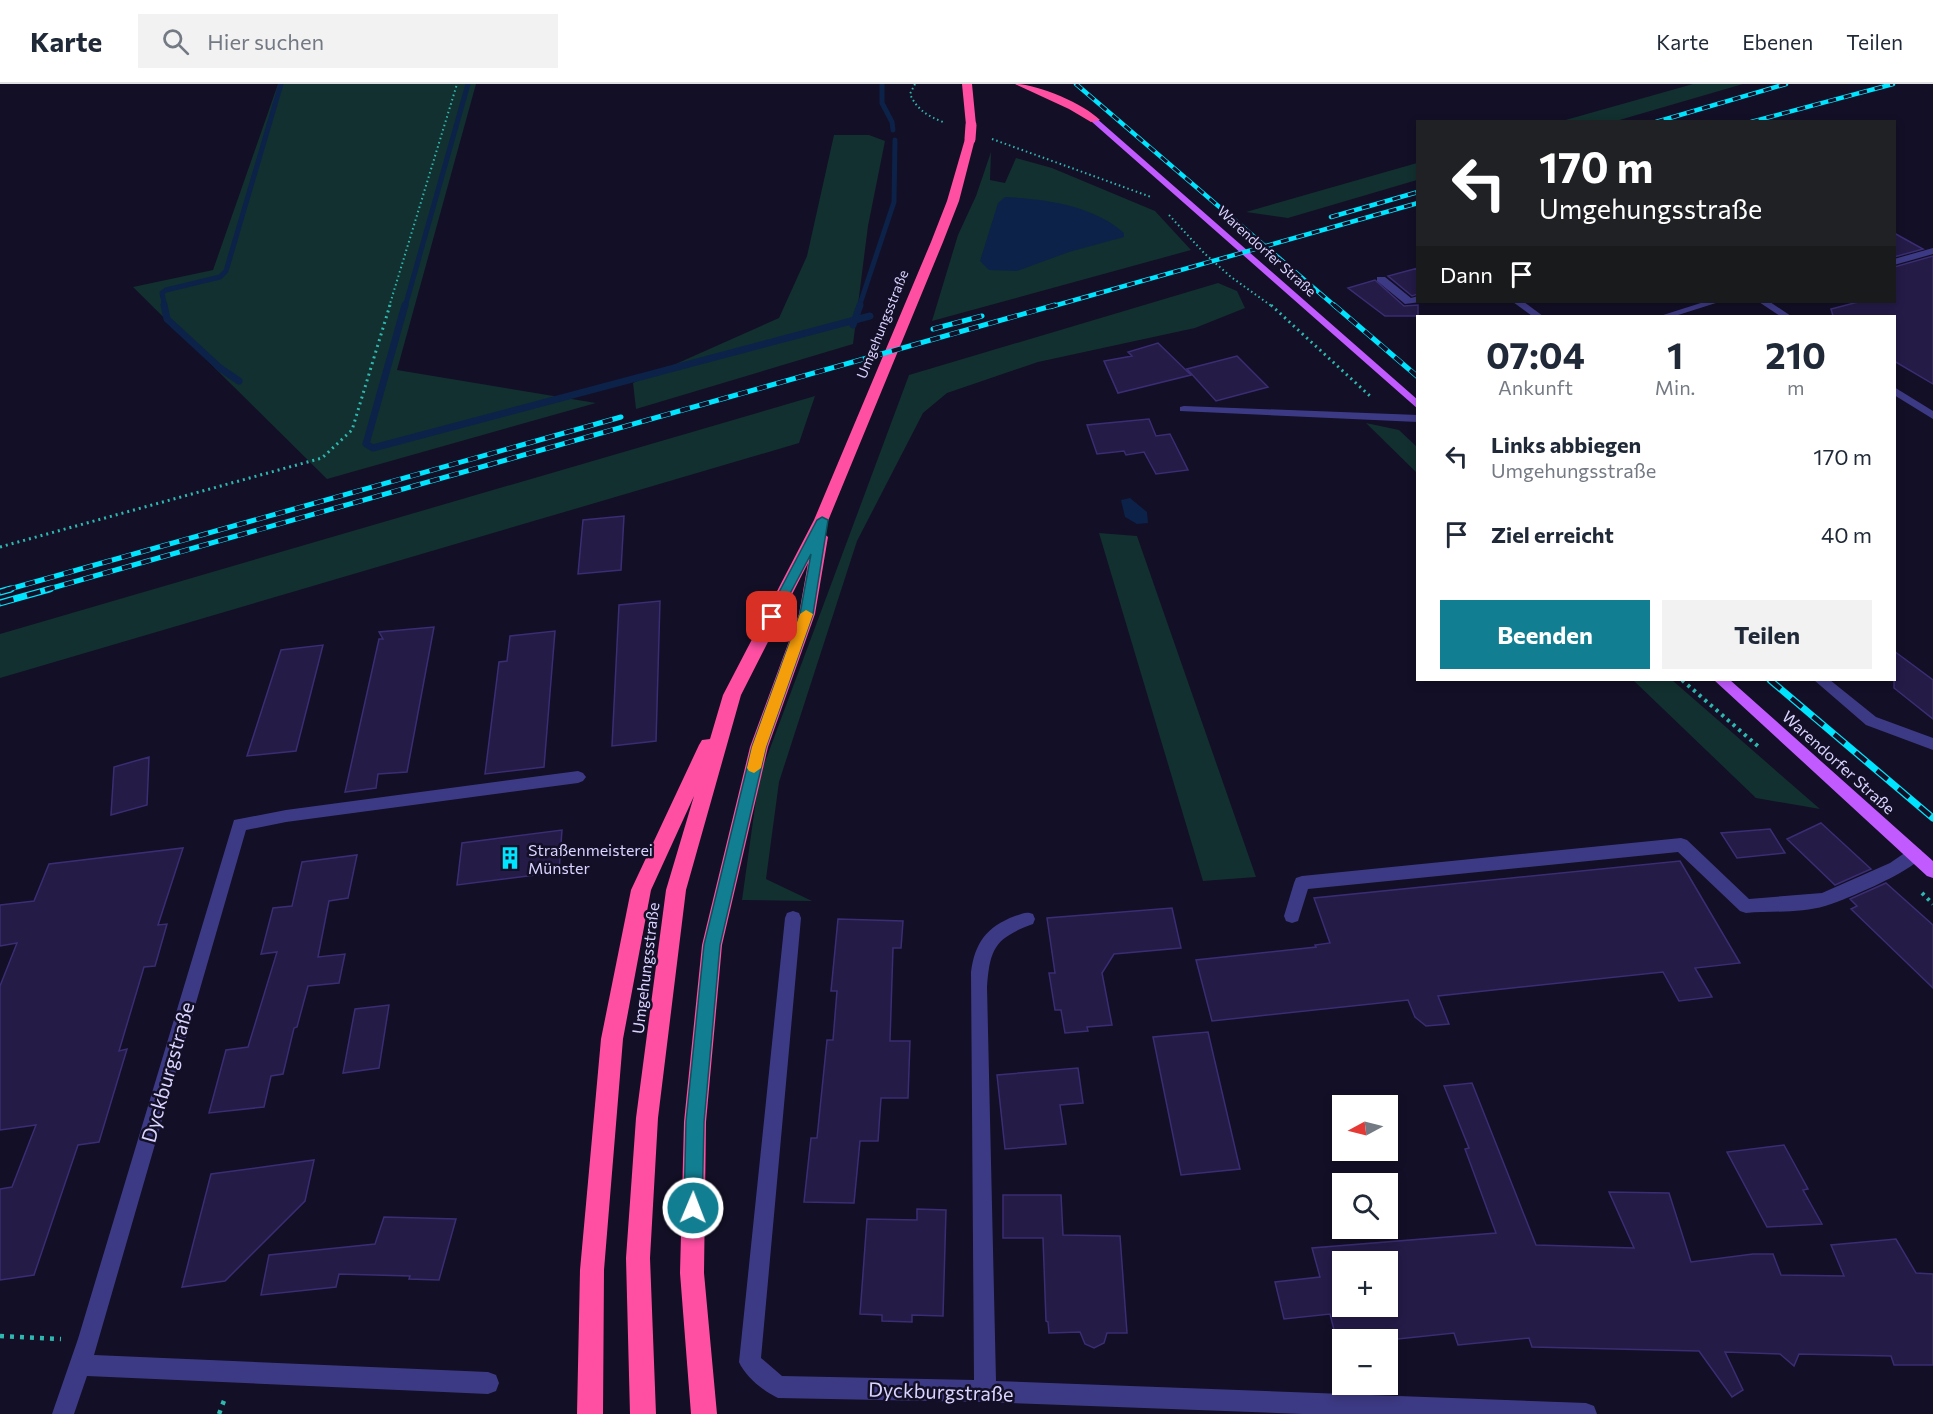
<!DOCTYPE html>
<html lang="de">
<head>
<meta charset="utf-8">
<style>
  :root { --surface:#fff; --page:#f2f2f3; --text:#1f2937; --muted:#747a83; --line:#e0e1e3; --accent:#117e91 }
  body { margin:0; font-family:Commissioner,sans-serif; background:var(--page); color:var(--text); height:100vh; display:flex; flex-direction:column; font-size:22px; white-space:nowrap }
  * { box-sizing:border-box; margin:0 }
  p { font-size:20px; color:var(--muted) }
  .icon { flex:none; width:33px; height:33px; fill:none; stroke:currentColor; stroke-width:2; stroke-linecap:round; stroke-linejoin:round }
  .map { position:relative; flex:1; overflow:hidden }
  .panel { position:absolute; left:1416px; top:231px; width:480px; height:366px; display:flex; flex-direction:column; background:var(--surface); border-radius:0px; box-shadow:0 3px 9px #0003 }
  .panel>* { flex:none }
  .hud { position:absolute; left:1416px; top:36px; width:480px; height:183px; border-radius:0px; box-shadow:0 3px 9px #0003; background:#202124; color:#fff; overflow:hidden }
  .needle { width:39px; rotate:263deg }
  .tools { position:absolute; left:1332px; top:1011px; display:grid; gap:12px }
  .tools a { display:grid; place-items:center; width:66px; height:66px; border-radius:0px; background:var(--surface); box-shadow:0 3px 9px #0003; font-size:30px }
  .pin { position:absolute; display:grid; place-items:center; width:51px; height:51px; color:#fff; margin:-26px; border-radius:12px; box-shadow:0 3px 9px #0006 }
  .me { position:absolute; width:66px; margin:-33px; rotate:1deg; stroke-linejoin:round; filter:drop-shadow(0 0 4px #0008) }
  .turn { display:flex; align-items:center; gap:21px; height:126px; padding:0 24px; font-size:27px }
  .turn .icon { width:78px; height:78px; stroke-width:2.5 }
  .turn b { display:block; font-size:42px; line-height:51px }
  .then { display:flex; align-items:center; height:57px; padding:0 24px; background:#0003; gap:12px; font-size:22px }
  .eta { display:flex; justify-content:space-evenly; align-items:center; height:102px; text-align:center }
  .eta b { font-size:36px; font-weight:700; line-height:42px }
  .primary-button { display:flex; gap:12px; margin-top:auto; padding:12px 24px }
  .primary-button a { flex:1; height:69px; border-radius:0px; background:var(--accent); color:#fff; font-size:24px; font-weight:700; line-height:69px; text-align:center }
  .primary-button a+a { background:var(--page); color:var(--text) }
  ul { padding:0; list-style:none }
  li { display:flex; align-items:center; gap:18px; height:78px; padding:0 24px }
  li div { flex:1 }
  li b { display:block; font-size:22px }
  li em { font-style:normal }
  header { display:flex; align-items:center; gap:36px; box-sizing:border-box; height:84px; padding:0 30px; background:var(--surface); border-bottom:2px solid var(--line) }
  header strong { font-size:28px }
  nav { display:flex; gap:33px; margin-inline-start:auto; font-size:21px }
  .search { width:420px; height:54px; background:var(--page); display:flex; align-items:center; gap:15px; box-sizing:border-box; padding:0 21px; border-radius:0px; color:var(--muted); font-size:22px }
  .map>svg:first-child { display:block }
  .green { fill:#12302f }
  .water { fill:#0c2248 }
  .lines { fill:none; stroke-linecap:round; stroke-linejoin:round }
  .stream-far1 { stroke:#0c2248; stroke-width:5 }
  .stream { stroke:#0c2248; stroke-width:7 }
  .building { fill:#241b47; stroke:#3b2d73; stroke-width:1.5; fill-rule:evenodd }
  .path-far3 { stroke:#2fb8b0; stroke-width:2; stroke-dasharray:1.5 3; stroke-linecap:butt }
  .path-far2 { stroke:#2fb8b0; stroke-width:3; stroke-dasharray:2 4; stroke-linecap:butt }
  .path-far1 { stroke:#2fb8b0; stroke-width:4; stroke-dasharray:3 4.5; stroke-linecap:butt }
  .path { stroke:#2fb8b0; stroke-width:4.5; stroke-dasharray:4 6; stroke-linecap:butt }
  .minor { fill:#3d3a85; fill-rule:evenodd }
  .major { fill:#c25bff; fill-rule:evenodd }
  .highway { fill:#ff4fa3; fill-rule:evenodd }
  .rail-far2-casing { stroke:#00e5ff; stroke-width:4.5 }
  .rail-far1-casing { stroke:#00e5ff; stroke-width:5 }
  .rail-casing { stroke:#00e5ff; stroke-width:7 }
  .rail-far2 { stroke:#130f26; stroke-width:3; stroke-dasharray:8; stroke-linecap:butt }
  .rail-far1 { stroke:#130f26; stroke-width:4; stroke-dasharray:10; stroke-linecap:butt }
  .rail { stroke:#130f26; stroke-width:4.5; stroke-dasharray:14; stroke-linecap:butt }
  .highway-bridge { stroke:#ff4fa3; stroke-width:11 }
  .route { fill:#117e91; stroke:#0b525e; stroke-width:1.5 }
  .slow { fill:#f59e0b }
  .labels { text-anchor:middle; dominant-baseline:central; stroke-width:5; stroke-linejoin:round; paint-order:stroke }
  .far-street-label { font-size:14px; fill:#d9d4ff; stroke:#130f26 }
  .street-label { font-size:16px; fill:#d9d4ff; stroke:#130f26 }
  .poi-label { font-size:16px; fill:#d9d4ff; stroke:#130f26; text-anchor:start }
  .near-street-label { font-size:20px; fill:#d9d4ff; stroke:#130f26 }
</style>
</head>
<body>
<header>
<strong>Karte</strong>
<div class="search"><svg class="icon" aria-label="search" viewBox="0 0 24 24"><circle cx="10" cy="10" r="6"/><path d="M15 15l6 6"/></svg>Hier suchen</div>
<nav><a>Karte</a><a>Ebenen</a><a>Teilen</a></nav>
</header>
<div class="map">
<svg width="1933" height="1330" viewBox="0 0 1933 1330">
  <rect width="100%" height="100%" fill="#130f26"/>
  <path class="green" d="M 278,0 L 476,0 L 397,286 L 596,319 L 327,395 L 133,203 L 213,186 Z
    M 1693,0 L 1743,0 L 1616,37 L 1562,37 Z
    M 834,51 L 869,51 L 885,57 L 868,142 L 853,260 L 636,325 L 633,299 L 779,234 L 807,172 Z
    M 991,68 L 990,96 L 1005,99 L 1016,74 L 1052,84 L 1155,127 L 1191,166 L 932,237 L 958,151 L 976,112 Z
    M 1417,79 L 1417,96 L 1288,134 L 1246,128 Z
    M 1218,199 L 1237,207 L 1245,224 L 1195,244 L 1038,278 L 947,309 L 923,329 L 857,457 L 779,698 L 766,795 L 812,817 L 742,816 L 759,694 L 909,291 Z
    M 815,312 L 799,359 L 0,594 L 0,550 Z
    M 1366,339 L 1399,346 L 1417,363 L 1417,389 Z
    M 1099,449 L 1137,452 L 1256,793 L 1203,797 Z
    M 1633,596 L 1672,596 L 1820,725 L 1756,714 Z"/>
  <path class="water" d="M 1005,113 C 1045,115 1093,121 1124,149 L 1124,153 L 1069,168 L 1017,187 L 989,186 L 980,177 L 998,119 Z
    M 1130,414 L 1147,428 L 1148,439 L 1137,440 L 1125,433 L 1121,416 Z"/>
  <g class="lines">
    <path class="stream-far1" d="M 882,0 L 882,19 L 892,38 L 893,46
      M 165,223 L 162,209 L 166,206 L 220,193 L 226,187 L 281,0
      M 405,223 L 468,0
      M 859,223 L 894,118 L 895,56"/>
    <path class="stream" d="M 164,221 L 167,235 L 220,284 L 239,297
      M 405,221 L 366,360 L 373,364 L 870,232
      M 853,241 L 860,221"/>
  </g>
  <path class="building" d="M 1894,149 L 1923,165 L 1894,173 Z
    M 1933,172 L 1933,300 L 1894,277 L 1894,232 L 1833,232 L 1831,225 L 1858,218 L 1894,218 L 1894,183 Z
    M 1418,184 L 1418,210 L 1412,212 L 1388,192 Z
    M 1375,196 L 1404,222 L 1418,221 L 1418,232 L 1385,232 L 1348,204 Z
    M 1158,259 L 1191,291 L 1118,309 L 1104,277 L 1132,272 L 1128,268 Z
    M 1237,272 L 1268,303 L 1216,317 L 1187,285 Z
    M 1149,335 L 1156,352 L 1170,350 L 1188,386 L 1156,390 L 1144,368 L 1126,371 L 1124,367 L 1097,370 L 1087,341 Z
    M 624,432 L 621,486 L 578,490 L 583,436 Z
    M 660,517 L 656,657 L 612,662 L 619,521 Z
    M 434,543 L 407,688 L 378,690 L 376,704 L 345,708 L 379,555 L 383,555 L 379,548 Z
    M 555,547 L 544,683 L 485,690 L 499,578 L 507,577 L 510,552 Z
    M 323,561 L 296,667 L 247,672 L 281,566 Z
    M 1894,567 L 1933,596 L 1933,635 L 1894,604 Z
    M 149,673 L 147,721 L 111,731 L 114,683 Z
    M 1821,739 L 1871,785 L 1835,801 L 1787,755 Z
    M 1770,745 L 1785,769 L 1737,774 L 1721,749 Z
    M 562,746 L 559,788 L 457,801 L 462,759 Z
    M 183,764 L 158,841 L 167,840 L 155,882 L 144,883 L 119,967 L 127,965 L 99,1058 L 78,1061 L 34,1191 L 0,1196 L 0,1105 L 12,1103 L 36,1041 L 0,1046 L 0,902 L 17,859 L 0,862 L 0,821 L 34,817 L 49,780 Z
    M 357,771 L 348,814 L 329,817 L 318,873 L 345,870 L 339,899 L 308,902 L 297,943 L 294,944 L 283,990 L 271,992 L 264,1023 L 209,1029 L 226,966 L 248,963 L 277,868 L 261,870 L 273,824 L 292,822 L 302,778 Z
    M 1680,777 L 1740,879 L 1695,884 L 1712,913 L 1679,917 L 1663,888 L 1438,912 L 1449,940 L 1426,942 L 1415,933 L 1408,916 L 1212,937 L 1196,876 L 1316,863 L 1315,861 L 1330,859 L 1314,814 Z
    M 1886,799 L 1933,841 L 1933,904 L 1851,825 L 1857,822 L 1850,815 Z
    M 1172,824 L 1181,864 L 1114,870 L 1102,889 L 1112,941 L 1087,943 L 1088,947 L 1065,949 L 1061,926 L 1055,926 L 1049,889 L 1055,889 L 1047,834 Z
    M 838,835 L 903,837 L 901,864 L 893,864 L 890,957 L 910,957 L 908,1014 L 881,1014 L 878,1057 L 860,1057 L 854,1119 L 804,1118 L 811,1054 L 817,1054 L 827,956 L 833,956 L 837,907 L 831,907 Z
    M 389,921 L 379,984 L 343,989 L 355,925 Z
    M 1208,948 L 1240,1085 L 1181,1091 L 1153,953 Z
    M 1078,984 L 1083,1019 L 1060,1021 L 1066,1060 L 1005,1065 L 997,991 Z
    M 1472,999 L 1536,1161 L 1634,1164 L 1609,1108 L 1669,1109 L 1691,1178 L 1753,1170 L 1773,1170 L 1781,1191 L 1844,1192 L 1831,1161 L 1896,1155 L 1916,1189 L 1933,1190 L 1933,1281 L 1894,1281 L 1891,1272 L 1799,1270 L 1794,1282 L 1780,1270 L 1725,1268 L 1743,1306 L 1732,1313 L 1699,1267 L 1532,1263 L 1529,1254 L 1458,1261 L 1454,1249 L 1388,1256 L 1342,1256 L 1342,1261 L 1338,1262 L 1330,1230 L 1284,1235 L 1275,1198 L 1320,1193 L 1312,1164 L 1496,1149 L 1465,1065 L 1469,1064 L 1444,1002 ZM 1342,1178 L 1388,1178 L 1388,1222 L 1342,1222 Z
    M 1784,1061 L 1808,1105 L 1803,1106 L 1822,1140 L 1767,1143 L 1727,1068 Z
    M 314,1076 L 305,1117 L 225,1197 L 182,1203 L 211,1090 Z
    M 1003,1111 L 1061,1111 L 1063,1151 L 1120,1152 L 1127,1249 L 1107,1249 L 1104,1259 L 1094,1264 L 1085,1260 L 1080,1248 L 1049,1249 L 1048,1238 L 1046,1237 L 1043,1154 L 1003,1154 Z
    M 917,1125 L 946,1126 L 943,1232 L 912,1231 L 912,1238 L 882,1237 L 882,1231 L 860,1230 L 867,1135 L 917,1136 Z
    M 384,1133 L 456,1135 L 439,1196 L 409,1195 L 410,1192 L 339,1190 L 336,1203 L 261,1211 L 269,1171 L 375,1160 Z"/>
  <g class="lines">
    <path class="path-far3" d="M 915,0 L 910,10 C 917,26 928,32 943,38
      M 992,55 L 1151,113
      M 1169,131 L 1205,170 L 1231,193 L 1273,223
      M 389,223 L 457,0"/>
    <path class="path-far2" d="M 1271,221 L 1370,312
      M 0,463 L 322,374 L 352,346 L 390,221"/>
    <path class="path-far1" d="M 1682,596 L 1760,664
      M 1922,809 L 1933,820"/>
    <path class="path" d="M 0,1252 L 61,1255
      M 219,1330 L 225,1314"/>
    <path class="minor" d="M 1933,164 L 1933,170 L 1894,181 L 1894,175 Z
      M 1377,193 L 1385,193 L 1411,214 L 1418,212 L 1418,218 L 1421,218 L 1405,220 L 1377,197 Z
      M 1513,218 L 1524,218 L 1543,232 L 1532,232 Z
      M 1704,218 L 1719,218 L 1675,232 L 1660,232 Z
      M 1759,218 L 1770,218 L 1791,232 L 1780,232 Z
      M 1894,303 L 1933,327 L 1933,335 L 1894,311 Z
      M 1184,322 L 1418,331 L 1418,338 L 1180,327 L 1180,323 Z
      M 1814,596 L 1830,596 L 1876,633 L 1933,654 L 1933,666 L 1866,641 Z
      M 578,687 L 583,689 L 586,693 L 583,697 L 578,699 L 286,738 L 246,746 L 94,1271 L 488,1288 L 496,1291 L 499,1299 L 496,1307 L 488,1310 L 87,1292 L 74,1330 L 52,1330 L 78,1255 L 234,736 L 286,726 Z
      M 1681,754 L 1687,756 L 1749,815 L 1822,809 L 1890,779 L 1909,766 L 1915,764 L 1921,766 L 1923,771 C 1916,786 1843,817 1825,822 C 1802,829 1770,827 1746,829 L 1740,827 L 1678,768 L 1308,805 L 1298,837 L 1292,839 L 1286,837 L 1284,832 L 1294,799 L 1296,794 L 1302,792 Z
      M 793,827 L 799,829 L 801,834 L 761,1274 L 782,1292 L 974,1296 L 971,888 C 975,859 986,843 1015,832 C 1022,830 1026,827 1033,830 L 1035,835 L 1033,840 C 995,854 990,864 987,903 L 996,1297 L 1586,1319 L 1594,1322 L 1597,1330 L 1303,1330 L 985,1318 L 778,1314 C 764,1308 745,1292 739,1278 L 785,834 L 787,829 Z"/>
    <path class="major" d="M 1095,33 L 1418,316 L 1418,325 L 1092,38 L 1091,36 Z
      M 1714,596 L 1730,596 L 1933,777 L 1933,794 L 1927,792 Z"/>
    <path class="highway" d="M 962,0 L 972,0 L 976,41 L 971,44 L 966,41 Z
      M 1015,0 C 1038,0 1084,20 1100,36 L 1091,38 L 1069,25 Z
      M 970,52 L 975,55 L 959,117 L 943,158 L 823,449 L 828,453 L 815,530 L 768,663 L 722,861 L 706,1038 L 704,1189 L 717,1330 L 691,1330 L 680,1189 L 684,1038 L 702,861 L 750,663 L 799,530 L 808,479 L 741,611 L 686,806 L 658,1034 L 650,1174 L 656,1330 L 630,1330 L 626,1174 L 636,1034 L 666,806 L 694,712 L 651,806 L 623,955 L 604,1186 L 603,1330 L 577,1330 L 580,1186 L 601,955 L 631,806 L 699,661 L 702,656 L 710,655 L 723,611 L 814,436 L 931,158 L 947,117 L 965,55 Z"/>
    <g class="rail-far2-casing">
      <path id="rail-far2" d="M 1076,0 L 1336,223
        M 1656,38 L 1786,0
        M 1751,38 L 1893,0
        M 1331,133 L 1418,108
        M 1050,223 L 1418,119"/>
    </g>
    <g class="rail-far1-casing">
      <path id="rail-far1" d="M 1334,221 L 1418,293
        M 933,245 L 982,232
        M 6,506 L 621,333
        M 45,506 L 1055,221"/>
    </g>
    <g class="rail-casing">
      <path id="rail" d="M 0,508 L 11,505
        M 0,519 L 50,505
        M 1770,596 L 1933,734"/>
    </g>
    <use href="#rail-far2" class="rail-far2"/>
    <use href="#rail-far1" class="rail-far1"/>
    <use href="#rail" class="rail"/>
    <path class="highway-bridge" d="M 970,55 L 971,41"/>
  </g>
  <path class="route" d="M 822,433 L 828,436 L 813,530 L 766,663 L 720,861 L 704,1038 L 702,1124 L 700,1130 L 693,1133 L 687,1130 L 684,1124 L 686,1038 L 704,861 L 752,663 L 800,530 L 811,470 L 776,536 L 772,538 L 766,533 L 817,436 Z"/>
  <path class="slow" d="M 806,526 L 813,530 L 766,663 L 761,684 L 754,689 L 749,687 L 747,684 L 752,663 L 800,530 Z"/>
  <defs>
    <g id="building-bare" transform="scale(1.8)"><path d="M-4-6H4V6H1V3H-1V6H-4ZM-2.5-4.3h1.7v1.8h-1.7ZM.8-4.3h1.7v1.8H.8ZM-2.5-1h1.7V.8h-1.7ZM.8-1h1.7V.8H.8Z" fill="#00e5ff" stroke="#130f26" stroke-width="2.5" paint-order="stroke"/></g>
  </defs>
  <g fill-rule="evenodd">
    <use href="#building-bare" x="510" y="774"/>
  </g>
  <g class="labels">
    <g class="far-street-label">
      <text transform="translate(1267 167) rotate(42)">Warendorfer Straße</text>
      <text transform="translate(882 240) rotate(-68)">Umgehungsstraße</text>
    </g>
    <g class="street-label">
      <text transform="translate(1839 678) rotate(42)">Warendorfer Straße</text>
      <text transform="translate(645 884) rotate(-83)">Umgehungsstraße</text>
    </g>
    <g class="poi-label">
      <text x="528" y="765">Straßenmeisterei<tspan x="528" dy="18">Münster</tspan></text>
    </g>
    <g class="near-street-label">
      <text transform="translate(167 988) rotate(-74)">Dyckburgstraße</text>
      <text transform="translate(941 1307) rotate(2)">Dyckburgstraße</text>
    </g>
  </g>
</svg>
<div class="tools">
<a><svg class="needle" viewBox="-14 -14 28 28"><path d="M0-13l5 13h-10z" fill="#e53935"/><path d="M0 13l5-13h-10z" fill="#747a83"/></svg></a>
<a><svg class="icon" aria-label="search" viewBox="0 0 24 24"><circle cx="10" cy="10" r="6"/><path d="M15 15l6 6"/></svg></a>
<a>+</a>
<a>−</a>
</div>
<div class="pin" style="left:772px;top:533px;background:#d93025"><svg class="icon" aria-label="arrive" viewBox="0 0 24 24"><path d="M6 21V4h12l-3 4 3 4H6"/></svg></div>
<svg class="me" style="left:693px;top:1124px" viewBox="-20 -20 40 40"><circle r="17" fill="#117e91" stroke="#fff" stroke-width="3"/><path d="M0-11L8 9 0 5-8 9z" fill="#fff"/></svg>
<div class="hud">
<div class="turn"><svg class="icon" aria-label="left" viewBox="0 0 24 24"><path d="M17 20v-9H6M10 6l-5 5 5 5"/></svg><div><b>170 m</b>Umgehungsstraße</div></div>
<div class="then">Dann<svg class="icon" aria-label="arrive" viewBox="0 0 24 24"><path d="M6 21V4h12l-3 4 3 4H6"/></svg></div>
</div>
<section class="panel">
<div class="eta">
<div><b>07:04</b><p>Ankunft</p></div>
<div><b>1</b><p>Min.</p></div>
<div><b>210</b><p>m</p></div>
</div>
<ul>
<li><svg class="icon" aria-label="left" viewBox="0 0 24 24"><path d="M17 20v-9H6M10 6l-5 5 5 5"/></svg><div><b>Links abbiegen</b><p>Umgehungsstraße</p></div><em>170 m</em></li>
<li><svg class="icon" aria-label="arrive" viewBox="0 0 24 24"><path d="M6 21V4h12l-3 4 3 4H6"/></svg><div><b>Ziel erreicht</b></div><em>40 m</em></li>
</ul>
<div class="primary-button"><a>Beenden</a><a>Teilen</a></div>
</section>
</div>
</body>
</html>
